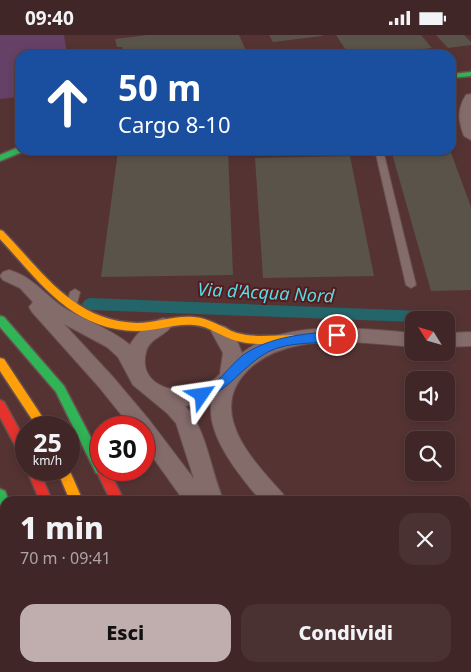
<!DOCTYPE html>
<html lang="it">
<head>
<meta charset="utf-8">
<style>
  :root { --surface:#402626; --page:#4b3232; --text:#f1f3f6; --muted:#aea5a7; --line:#594343; --accent:#c0aeae }
  body { margin:0; font-family:"Noto Sans",sans-serif; background:var(--page); color:var(--text); height:100vh; display:flex; flex-direction:column; font-size:19px; white-space:nowrap }
  * { box-sizing:border-box; margin:0 }
  p { font-size:16px; color:var(--muted) }
  .icon { flex:none; width:28px; height:28px; fill:none; stroke:currentColor; stroke-width:2; stroke-linecap:round; stroke-linejoin:round }
  .map { position:relative; flex:1; overflow:hidden }
  .details { position:absolute; left:0px; top:461px; width:471px; height:176px; display:flex; flex-direction:column; background:var(--surface); border-radius:15px 15px 0 0; box-shadow:0 2px 8px #0003,0 0 0 1px var(--line) }
  .details>* { flex:none }
  .banner { position:absolute; left:15px; top:15px; width:441px; height:105px; border-radius:15px; box-shadow:0 2px 8px #0003,0 0 0 1px var(--line); background:#1a4fa0; color:#fff; overflow:hidden }
  .needle { width:32px; rotate:307deg }
  .controls { position:absolute; left:405px; top:276px; display:grid; gap:10px }
  .controls a { display:grid; place-items:center; width:50px; height:50px; border-radius:10px; background:var(--surface); box-shadow:0 2px 8px #0003,0 0 0 1px var(--line); font-size:25px }
  .speed { position:absolute; left:15px; top:381px; display:flex; gap:10px; font-size:25px; font-weight:700; text-align:center }
  .speed>* { display:grid; place-content:center; width:65px; height:65px; border-radius:50%; background:var(--surface); box-shadow:0 2px 8px #0003,0 0 0 1px var(--line); line-height:1 }
  .speed small { font-size:12px; font-weight:400 }
  .speed .limit { border:8px solid #d22; background:#fff; color:#111 }
  .pin { position:absolute; display:grid; place-items:center; width:42px; height:42px; color:#fff; margin:-21px; border:2px solid #fff; border-radius:50%; box-shadow:0 1px 5px #0007 }
  .me { position:absolute; width:55px; margin:-28px; rotate:58deg; stroke-linejoin:round; filter:drop-shadow(0 0 4px #0008) }
  .turn { display:flex; align-items:center; gap:18px; height:105px; padding:0 20px; font-size:22px }
  .turn .icon { width:65px; height:65px; stroke-width:2.5 }
  .turn b { display:block; font-size:35px; line-height:42px }
  .round { display:grid; place-items:center; flex:none; width:52px; height:52px; border-radius:15px; background:var(--page) }
  .summary { display:flex; align-items:center; justify-content:space-between; height:85px; padding:0 20px }
  h1 { font-size:30px; font-weight:800; line-height:38px }
  .cta { display:flex; gap:10px; margin-top:auto; padding:10px 20px }
  .cta a { flex:1; height:58px; border-radius:15px; background:var(--accent); color:#111; font-size:20px; font-weight:800; line-height:58px; text-align:center }
  .cta a+a { background:var(--page); color:var(--text) }
  .status { display:flex; justify-content:space-between; align-items:center; height:35px; padding:0 25px; background:var(--surface); direction:ltr }
  .status svg { height:14px; fill:currentColor }
  .map>svg:first-child { display:block }
  .green { fill:#664167 }
  .lines { fill:none; stroke-linecap:round; stroke-linejoin:round }
  .canal { fill:#24656a; fill-rule:evenodd }
  .building { fill:#5a534a }
  .lane-casing { stroke:#695050; stroke-width:2 }
  .street-casing { stroke:#695050; stroke-width:2 }
  .fast-casing { stroke:#695050; stroke-width:3 }
  .slow-casing { stroke:#695050; stroke-width:3 }
  .jam-casing { stroke:#695050; stroke-width:3 }
  .lane { fill:#846c6b; fill-rule:evenodd }
  .street { fill:#846c6b; fill-rule:evenodd }
  .fast { fill:#30b455; fill-rule:evenodd }
  .slow { fill:#ff9f0a; fill-rule:evenodd }
  .jam { fill:#e5322d; fill-rule:evenodd }
  .route { fill:#1a73e8; stroke:#114b97 }
  .labels { text-anchor:middle; dominant-baseline:central; stroke-width:4; stroke-linejoin:round; paint-order:stroke }
  .water-label { font-size:18px; font-style:italic; fill:#53dee8; stroke:#571a1c }
</style>
</head>
<body>
<div class="status"><b>09:40</b><svg viewBox="0 0 49 12"><path d="M0 12V9h3v3zM5 12V6h3v6zM10 12V3h3v9zM15 12V0h3v12zM26 1h20v11H26zM47 4h2v5h-2z"/></svg></div>
<div class="map">
<svg width="471" height="637" viewBox="0 0 471 637">
  <rect width="100%" height="100%" fill="#533"/>
  <path class="green" d="M 0,0 L 64,0 L 67,20 L 20,20 L 20,62 L 0,64 Z"/>
  <g class="lines">
    <path class="canal" d="M 90,263 L 423,276 L 446,281 L 448,285 L 446,288 L 446,285 L 414,285 L 414,287 L 90,275 L 85,273 L 82,269 L 85,265 Z"/>
  </g>
  <path class="building" d="M 147,0 L 239,0 L 248,20 L 125,20 L 122,12 L 117,12 L 115,4 Z
    M 269,0 L 322,0 L 322,1 L 273,7 Z
    M 336,0 L 421,0 L 432,13 L 370,20 L 349,20 Z
    M 436,0 L 464,0 L 471,7 L 471,10 L 448,13 Z
    M 228,115 L 233,240 L 101,242 L 118,116 Z
    M 391,115 L 450,115 L 471,172 L 471,255 L 431,256 Z
    M 350,121 L 374,241 L 263,243 L 255,123 Z"/>
  <g class="lines">
    <g class="lane-casing">
      <path id="lane" d="M 375,115 L 383,115 L 416,250 L 411,253 L 406,250 Z
        M 75,254 L 80,257 L 76,272 L 71,275 L 66,272 L 70,257 Z"/>
    </g>
    <g class="street-casing">
      <path id="street" d="M 471,59 L 471,105 L 464,101 C 458,86 457,74 466,60 Z
        M 9,235 C 34,242 45,261 66,274 C 87,286 111,294 130,310 C 137,297 148,288 163,283 L 169,285 L 172,290 C 166,301 149,303 146,317 C 138,349 172,360 197,353 C 206,351 214,345 220,339 L 223,318 L 211,296 L 214,291 C 230,286 237,305 242,318 C 287,283 362,294 414,298 L 414,312 C 376,309 337,303 300,310 C 279,314 262,321 247,336 C 206,378 254,427 283,459 L 286,466 L 261,466 C 241,442 204,399 212,365 L 185,371 C 208,396 210,436 224,466 L 184,466 L 144,410 L 144,392 L 131,392 L 99,352 L 32,277 L 29,272 L 33,267 L 20,253 L 3,245 L 0,241 L 3,237 ZM 64,289 L 107,312 L 118,322 L 133,350 L 167,378 L 176,388 L 194,444 L 150,386 L 113,342 Z
        M 471,297 L 471,311 L 446,312 L 446,298 Z
        M 332,632 L 398,632 L 399,637 L 331,637 Z"/>
    </g>
    <g class="fast-casing">
      <path id="fast" d="M 471,37 L 471,41 L 451,43 L 451,39 Z
        M 19,112 L 20,115 L 23,115 L 22,117 L 0,126 L 0,120 Z
        M 0,281 L 4,282 L 64,351 L 101,422 L 101,435 L 107,435 L 106,438 L 101,440 L 96,438 L 56,357 L 0,292 Z
        M 0,454 L 5,456 L 9,466 L 5,466 L 5,477 L 0,475 Z
        M 38,632 L 54,632 L 55,637 L 39,637 Z"/>
    </g>
    <g class="slow-casing">
      <path id="slow" d="M 0,195 L 3,196 C 43,237 73,286 137,288 C 156,288 175,280 194,282 C 210,283 222,293 237,298 C 255,303 275,300 294,300 L 300,304 L 294,308 C 275,308 256,311 237,306 C 222,302 209,291 194,290 C 175,288 157,296 137,296 C 71,295 41,248 0,204 Z
        M 0,323 L 4,324 L 49,392 L 37,392 L 0,336 Z
        M 69,434 L 83,466 L 70,466 L 57,435 Z
        M 113,632 L 129,632 L 130,637 L 114,637 Z
        M 162,632 L 178,632 L 179,637 L 163,637 Z"/>
    </g>
    <g class="jam-casing">
      <path id="jam" d="M 0,365 L 4,367 L 26,407 L 26,424 L 22,423 L 0,382 Z
        M 101,430 L 101,435 L 109,435 L 124,466 L 111,466 L 96,435 L 97,431 Z
        M 27,435 L 39,435 L 52,466 L 40,466 Z
        M 82,632 L 98,632 L 98,637 L 82,637 Z"/>
    </g>
    <use href="#lane" class="lane"/>
    <use href="#street" class="street"/>
    <use href="#fast" class="fast"/>
    <use href="#slow" class="slow"/>
    <use href="#jam" class="jam"/>
  </g>
  <path class="route" d="M 337,296 L 342,300 L 341,303 C 317,311 291,305 268,317 C 243,330 229,356 202,365 L 198,364 L 196,360 C 200,353 209,353 215,348 C 225,339 233,328 243,320 C 271,301 304,299 337,296 Z"/>
  <g class="labels">
    <g class="water-label">
      <text transform="translate(266 257) rotate(3)">Via d'Acqua Nord</text>
    </g>
  </g>
</svg>
<div class="controls">
<a><svg class="needle" viewBox="-14 -14 28 28"><path d="M0-13l5 13h-10z" fill="#e53935"/><path d="M0 13l5-13h-10z" fill="#aea5a7"/></svg></a>
<a><svg class="icon" aria-label="sound" viewBox="0 0 24 24"><path d="M4 9h4l5-4v14l-5-4H4zM17 9q2 3 0 6"/></svg></a>
<a><svg class="icon" aria-label="search" viewBox="0 0 24 24"><circle cx="10" cy="10" r="6"/><path d="M15 15l6 6"/></svg></a>
</div>
<div class="speed"><div>25<small>km/h</small></div><div class="limit">30</div></div>
<div class="pin" style="left:337px;top:300px;background:#d93025"><svg class="icon" aria-label="arrive" viewBox="0 0 24 24"><path d="M6 21V4h12l-3 4 3 4H6"/></svg></div>
<svg class="me" style="left:202px;top:360px" viewBox="-20 -20 40 40"><path d="M0-17L14 15 0 8-14 15z" fill="#1a73e8" stroke="#fff" stroke-width="4"/></svg>
<div class="banner">
<div class="turn"><svg class="icon" aria-label="ahead" viewBox="0 0 24 24"><path d="M12 20V5M6 11l6-6 6 6"/></svg><div><b>50 m</b>Cargo 8-10</div></div>
</div>
<section class="details">
<div class="summary"><div><h1>1 min</h1><p>70 m · 09:41</p></div><a class="round"><svg class="icon" aria-label="close" viewBox="0 0 24 24"><path d="M6 6l12 12M18 6L6 18"/></svg></a></div>
<div class="cta"><a>Esci</a><a>Condividi</a></div>
</section>
</div>
</body>
</html>
